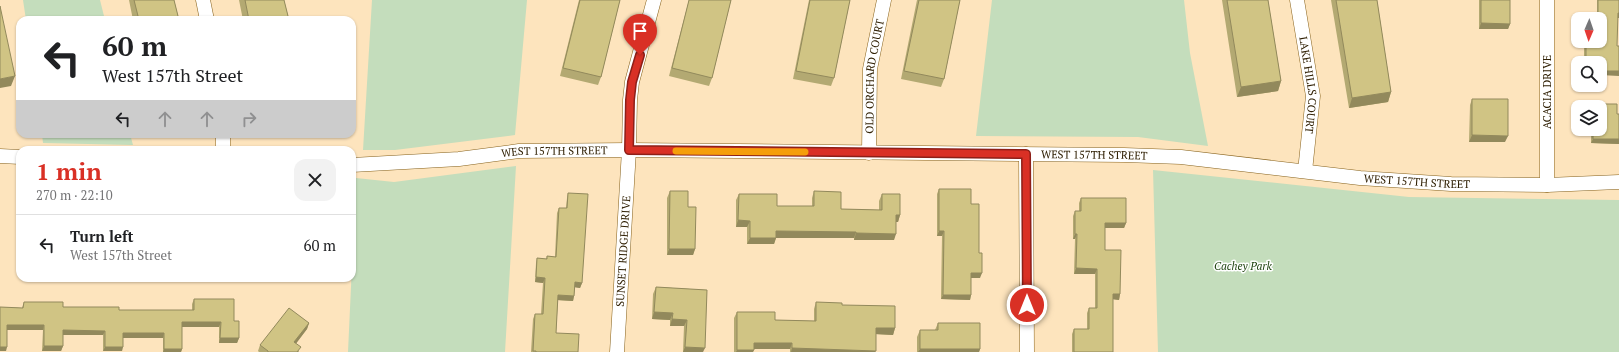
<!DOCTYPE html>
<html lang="en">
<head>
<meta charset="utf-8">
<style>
  :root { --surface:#fff; --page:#f2f2f2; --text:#202124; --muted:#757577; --line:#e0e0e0; --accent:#d93025 }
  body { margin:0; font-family:"PT Serif",serif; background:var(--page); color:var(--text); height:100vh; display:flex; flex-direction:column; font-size:15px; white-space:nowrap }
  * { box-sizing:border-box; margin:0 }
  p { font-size:13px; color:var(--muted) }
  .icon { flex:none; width:22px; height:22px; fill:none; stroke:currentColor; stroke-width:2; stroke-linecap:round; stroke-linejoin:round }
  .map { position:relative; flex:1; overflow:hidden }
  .drawer { position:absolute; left:16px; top:146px; width:340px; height:136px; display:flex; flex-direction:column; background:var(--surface); border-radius:12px; box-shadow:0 1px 3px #0004 }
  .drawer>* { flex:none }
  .guide { position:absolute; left:16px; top:16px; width:340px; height:122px; border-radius:12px; box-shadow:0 1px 3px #0004; background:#fff; color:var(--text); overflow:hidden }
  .needle { width:26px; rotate:182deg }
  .fabs { position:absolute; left:1571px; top:12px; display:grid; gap:8px }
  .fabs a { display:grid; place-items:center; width:36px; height:36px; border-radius:8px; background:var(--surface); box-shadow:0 1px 3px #0004; font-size:20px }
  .pin { position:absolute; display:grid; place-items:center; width:34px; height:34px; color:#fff; margin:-41px -17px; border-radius:50% 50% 50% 0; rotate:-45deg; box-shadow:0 0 4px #0007 }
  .pin .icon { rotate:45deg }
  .me { position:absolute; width:44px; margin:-22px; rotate:0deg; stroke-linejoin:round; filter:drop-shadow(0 0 3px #0008) }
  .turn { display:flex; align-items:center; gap:14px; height:84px; padding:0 20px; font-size:18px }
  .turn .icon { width:52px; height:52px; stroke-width:2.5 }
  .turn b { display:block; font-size:28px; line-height:34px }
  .lanes { display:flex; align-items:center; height:38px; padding:0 20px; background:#0003; justify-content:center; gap:20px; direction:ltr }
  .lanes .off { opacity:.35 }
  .round { display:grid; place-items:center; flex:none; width:42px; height:42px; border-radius:12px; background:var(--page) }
  .headline { display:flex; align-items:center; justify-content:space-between; height:68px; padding:0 20px }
  h1 { font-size:24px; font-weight:600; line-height:30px; color:var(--accent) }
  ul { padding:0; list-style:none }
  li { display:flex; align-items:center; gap:12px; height:60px; padding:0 20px; border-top:1px solid var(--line) }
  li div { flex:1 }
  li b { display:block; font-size:15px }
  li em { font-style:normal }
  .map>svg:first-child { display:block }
  .green { fill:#c4ddbc }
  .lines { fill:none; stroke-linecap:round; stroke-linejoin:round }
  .street-casing { stroke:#87621c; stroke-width:15 }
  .street { stroke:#fff; stroke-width:14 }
  .wall { fill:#b3a972 }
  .shaded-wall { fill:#92895c }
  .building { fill:#d0c484; stroke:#92895c }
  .route-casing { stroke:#8d1f18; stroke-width:10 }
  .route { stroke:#d93025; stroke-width:7 }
  .slow { stroke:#f59e0b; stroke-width:7 }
  .labels { text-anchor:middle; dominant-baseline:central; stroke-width:3; stroke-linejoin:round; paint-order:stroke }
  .street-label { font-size:11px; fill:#302004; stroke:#fff }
  .park-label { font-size:11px; font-style:italic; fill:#193f0a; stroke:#fff }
</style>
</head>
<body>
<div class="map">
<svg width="1619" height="352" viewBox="0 0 1619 352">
  <rect width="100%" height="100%" fill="#fde4bd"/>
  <path class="green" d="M 23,0 L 100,0 L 105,20 L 26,20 Z
    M 372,0 L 527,0 L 515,135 L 395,150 L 363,150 Z
    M 992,0 L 1184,0 L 1190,53 L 1208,146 L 1138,137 L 976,136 Z
    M 42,134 L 130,134 L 133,145 L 43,143 Z
    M 516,166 L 505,352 L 348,352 L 356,178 L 394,182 Z
    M 1153,170 L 1409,197 L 1619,200 L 1619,352 L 1158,352 Z"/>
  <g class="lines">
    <g class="street-casing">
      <g id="street">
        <path d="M 203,0 L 207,20"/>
        <path id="s1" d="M 1297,0 L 1313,96 L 1305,171"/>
        <path d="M 1547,0 L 1547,185"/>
        <path d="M 223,134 L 223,150"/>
        <path id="s2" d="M 869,153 L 870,69 L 884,0"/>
        <path d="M 1026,154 L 1027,352"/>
        <path d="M 0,156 L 20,157"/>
        <path id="s3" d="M 352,165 L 459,159 L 519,151 L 629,150 L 1124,155 L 1181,157 L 1360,178 L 1451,184 L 1547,185 L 1619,182"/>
        <path id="s4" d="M 617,352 L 629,150 L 630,100 L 632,82 L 654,0"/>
      </g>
    </g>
    <use href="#street" class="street"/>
  </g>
  <path class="wall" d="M 129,0 L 174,0 L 179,20 L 133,20 Z
    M 239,0 L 284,0 L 289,20 L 243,20 Z
    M 579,0 L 620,0 L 601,77 L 598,85 L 560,76 Z
    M 689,0 L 731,0 L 712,78 L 709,86 L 669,76 Z
    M 809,0 L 850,0 L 834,78 L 831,86 L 793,79 Z
    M 917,0 L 960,0 L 944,79 L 941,87 L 901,79 Z
    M 1222,0 L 1268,0 L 1281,81 L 1278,91 L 1237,97 Z
    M 1331,0 L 1377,0 L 1391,92 L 1388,102 L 1349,108 Z
    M 1479,0 L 1510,0 L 1510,24 L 1508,29 L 1479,29 Z
    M 1597,0 L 1619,0 L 1619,18 L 1617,18 L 1600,63 L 1584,63 L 1584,41 L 1600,41 L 1600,19 L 1597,19 Z
    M 1472,99 L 1505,142 L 1469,142 L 1470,105 Z
    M 1586,104 L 1617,104 L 1617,114 L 1619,114 L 1619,144 L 1591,143 L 1591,131 L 1584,131 L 1584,129 L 1600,129 L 1600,107 L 1585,107 Z
    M 939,189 L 971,204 L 979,253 L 980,278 L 971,278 L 971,295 L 970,300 L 941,299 L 942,236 L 937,236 L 937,194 Z
    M 670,191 L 695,249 L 693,255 L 667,255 L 667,198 Z
    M 814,191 L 841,209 L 879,210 L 879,201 L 882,194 L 900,215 L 898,222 L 896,222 L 894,240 L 854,240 L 854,238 L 776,238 L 774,244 L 747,244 L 747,227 L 736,227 L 736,200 L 739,194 L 777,206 L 812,206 L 812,198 Z
    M 568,193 L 582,283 L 580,288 L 575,287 L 574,296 L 573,301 L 558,300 L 556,333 L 578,352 L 531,352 L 533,319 L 535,314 L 541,314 L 543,283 L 535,282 L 536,263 L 537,258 L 546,259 L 547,256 L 555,257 L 557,213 L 559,208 L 566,208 L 567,198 Z
    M 1081,198 L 1126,223 L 1124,228 L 1105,228 L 1105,250 L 1120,294 L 1119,300 L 1113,299 L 1113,352 L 1072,352 L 1072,334 L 1074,329 L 1087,329 L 1087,313 L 1089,308 L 1095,308 L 1095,274 L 1074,274 L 1075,239 L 1073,239 L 1073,216 L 1075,211 L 1079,211 L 1079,203 Z
    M 656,287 L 707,290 L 703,352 L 683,352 L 684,326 L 670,326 L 670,320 L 652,319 L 653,294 Z
    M 194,299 L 234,321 L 239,338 L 237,343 L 219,343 L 219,327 L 182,327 L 182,349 L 181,352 L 163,352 L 163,338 L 123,338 L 122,351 L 103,351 L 103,335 L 63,335 L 63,346 L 61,351 L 42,351 L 43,330 L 7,330 L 6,351 L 0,351 L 0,307 L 22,308 L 24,302 L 63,307 L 119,310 L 192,310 L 192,304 Z
    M 816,302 L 842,305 L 895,328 L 893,335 L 876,334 L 875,352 L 790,352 L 790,349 L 754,349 L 753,352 L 734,352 L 734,318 L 737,312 L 775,320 L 814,321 L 814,309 Z
    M 309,323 L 307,329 L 296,343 L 299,352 L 259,352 L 258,351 L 260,345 Z
    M 938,323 L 980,349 L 979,352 L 917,352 L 917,337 L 920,330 L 935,330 Z"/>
  <path class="shaded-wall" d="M 1618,13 L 1619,13 L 1619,18 L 1616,18 Z
    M 1481,23 L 1510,24 L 1508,29 L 1479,29 Z
    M 1586,58 L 1593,58 L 1591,63 L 1584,63 Z
    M 1600,71 L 1619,71 L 1619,76 L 1600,75 Z
    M 15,76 L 11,86 L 0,88 L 0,79 Z
    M 1281,81 L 1278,91 L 1237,97 L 1241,87 Z
    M 1391,92 L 1388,102 L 1349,108 L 1352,98 Z
    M 1585,129 L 1592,129 L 1591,131 L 1584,131 Z
    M 1472,135 L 1508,136 L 1505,142 L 1469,142 Z
    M 1593,139 L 1619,139 L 1619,144 L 1591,143 Z
    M 896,215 L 900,215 L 898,222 L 894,222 Z
    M 738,220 L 750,221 L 747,227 L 736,227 Z
    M 1105,223 L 1126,223 L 1124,228 L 1103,228 Z
    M 776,231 L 856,232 L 854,238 L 774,238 Z
    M 939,231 L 944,231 L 942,236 L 937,236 Z
    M 856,233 L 896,234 L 894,240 L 854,240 Z
    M 1075,234 L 1077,234 L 1075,239 L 1073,239 Z
    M 750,238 L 776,238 L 774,244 L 747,244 Z
    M 669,249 L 695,249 L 693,255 L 667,255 Z
    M 1076,268 L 1097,269 L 1095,274 L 1074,274 Z
    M 971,273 L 982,273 L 980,278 L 970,278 Z
    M 536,277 L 545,278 L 543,283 L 535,282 Z
    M 575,282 L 582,283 L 580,288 L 573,287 Z
    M 1113,294 L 1120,294 L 1119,300 L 1111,299 Z
    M 558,295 L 574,296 L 573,301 L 556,300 Z
    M 943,295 L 971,295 L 970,300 L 941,299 Z
    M 654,312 L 673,313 L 670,320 L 652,319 Z
    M 672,319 L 687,320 L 684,326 L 670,326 Z
    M 182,322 L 221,322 L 219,327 L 181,327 Z
    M 309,323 L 307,329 L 292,349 L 294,342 Z
    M 7,325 L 44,325 L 43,330 L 6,330 Z
    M 876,328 L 895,328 L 893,335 L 874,334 Z
    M 63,330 L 105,331 L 103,335 L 61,335 Z
    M 123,333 L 164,333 L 163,338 L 122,338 Z
    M 220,338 L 239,338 L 237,343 L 219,343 Z
    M 754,343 L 792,343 L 790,349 L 752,349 Z
    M 44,346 L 63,346 L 61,351 L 42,351 Z
    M 0,347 L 7,347 L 6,351 L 0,351 Z
    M 105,347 L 123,347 L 122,351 L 103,351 Z
    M 685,347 L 705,348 L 703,352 L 683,352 Z
    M 792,348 L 876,351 L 875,352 L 791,352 Z
    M 164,349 L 182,349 L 181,352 L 163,352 Z
    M 920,349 L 980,349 L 979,352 L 918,352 Z
    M 737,350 L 754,350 L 753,352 L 736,352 Z"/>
  <path class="building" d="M 134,0 L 174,0 L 179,20 L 139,20 Z
    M 245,0 L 284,0 L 289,20 L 249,20 Z
    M 580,0 L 620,0 L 601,77 L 563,68 Z
    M 689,0 L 731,0 L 712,78 L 672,68 Z
    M 810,0 L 850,0 L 834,78 L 796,71 Z
    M 919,0 L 960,0 L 944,79 L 904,71 Z
    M 1227,0 L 1268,0 L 1281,81 L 1241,87 Z
    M 1336,0 L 1377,0 L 1391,92 L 1352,98 Z
    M 1481,0 L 1510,0 L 1510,24 L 1481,23 Z
    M 1598,0 L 1619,0 L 1619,13 L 1618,13 L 1617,46 L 1619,46 L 1619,71 L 1600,71 L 1600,63 L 1593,63 L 1593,58 L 1586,58 L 1586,41 L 1600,41 L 1600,19 L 1598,19 Z
    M 0,6 L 15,76 L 0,79 Z
    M 1472,99 L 1508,99 L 1508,136 L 1472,135 Z
    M 1586,104 L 1617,104 L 1617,114 L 1619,114 L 1619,139 L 1593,139 L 1593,129 L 1600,129 L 1600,107 L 1586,107 Z
    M 939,189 L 971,189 L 971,204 L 979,204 L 979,253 L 982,253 L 982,273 L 971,273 L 971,295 L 943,295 L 944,231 L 939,231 Z
    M 670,191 L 688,191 L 688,207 L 696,207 L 695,249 L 669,249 Z
    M 814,191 L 841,192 L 841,209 L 882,210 L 882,194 L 900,194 L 900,215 L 896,215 L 896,234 L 856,233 L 856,232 L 776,231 L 776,238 L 750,238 L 750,221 L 738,220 L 739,194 L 777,194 L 777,206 L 814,206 Z
    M 568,193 L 588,194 L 582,283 L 575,282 L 574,296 L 558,295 L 556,333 L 579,334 L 578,352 L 536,352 L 536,351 L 533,351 L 535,314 L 543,314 L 545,278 L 536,277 L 537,258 L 547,259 L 547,256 L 556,257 L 559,208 L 567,208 Z
    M 1081,198 L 1126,198 L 1126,223 L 1105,223 L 1105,250 L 1121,250 L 1120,294 L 1113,294 L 1113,352 L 1074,352 L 1074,329 L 1089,329 L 1089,308 L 1097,308 L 1097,269 L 1076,268 L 1077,234 L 1075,234 L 1075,211 L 1081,211 Z
    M 656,287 L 707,290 L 705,348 L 685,347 L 687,320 L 672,319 L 673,313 L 654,312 Z
    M 194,299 L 234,299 L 234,321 L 239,321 L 239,338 L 220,338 L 221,322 L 182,322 L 182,349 L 164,349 L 164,333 L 123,333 L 123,347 L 105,347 L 105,331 L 63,330 L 63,346 L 44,346 L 44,325 L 7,325 L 7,347 L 0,347 L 0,307 L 23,308 L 24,302 L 63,302 L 63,307 L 119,307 L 119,310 L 194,310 Z
    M 816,302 L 842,303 L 842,305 L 895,306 L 895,328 L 876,328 L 876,351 L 792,348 L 792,343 L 754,343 L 754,350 L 737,350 L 737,312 L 775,312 L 775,320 L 816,321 Z
    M 289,308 L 309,323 L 294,342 L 301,347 L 297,352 L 268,352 L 268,351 L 260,345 Z
    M 938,323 L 980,323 L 980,349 L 920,349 L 920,330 L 938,330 Z"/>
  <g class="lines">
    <g class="route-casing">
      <path id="route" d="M 640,55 L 632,82 L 630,100 L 629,150 L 1026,154 L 1027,305"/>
    </g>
    <use href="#route" class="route"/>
    <path class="slow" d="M 676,151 L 805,152"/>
  </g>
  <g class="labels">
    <g class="street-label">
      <text stroke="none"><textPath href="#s2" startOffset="77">OLD ORCHARD COURT</textPath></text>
      <text stroke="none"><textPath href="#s1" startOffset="86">LAKE HILLS COURT</textPath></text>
      <text transform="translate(1547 92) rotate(-90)">ACACIA DRIVE</text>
      <text stroke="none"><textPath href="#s3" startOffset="203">WEST 157TH STREET</textPath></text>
      <text stroke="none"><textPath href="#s3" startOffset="743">WEST 157TH STREET</textPath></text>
      <text stroke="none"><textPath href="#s3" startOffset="1067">WEST 157TH STREET</textPath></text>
      <text stroke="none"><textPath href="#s4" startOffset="101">SUNSET RIDGE DRIVE</textPath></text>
    </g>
    <g class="park-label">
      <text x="1243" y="266">Cachey Park</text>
    </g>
  </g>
</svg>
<div class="fabs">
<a><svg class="needle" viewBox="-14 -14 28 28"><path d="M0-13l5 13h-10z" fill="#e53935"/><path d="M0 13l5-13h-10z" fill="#757577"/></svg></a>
<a><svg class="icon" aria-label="search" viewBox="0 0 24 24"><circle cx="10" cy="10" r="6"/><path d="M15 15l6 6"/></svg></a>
<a><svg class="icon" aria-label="layers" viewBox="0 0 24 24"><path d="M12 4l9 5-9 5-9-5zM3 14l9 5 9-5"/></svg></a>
</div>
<div class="pin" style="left:640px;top:55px;background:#d93025"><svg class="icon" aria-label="arrive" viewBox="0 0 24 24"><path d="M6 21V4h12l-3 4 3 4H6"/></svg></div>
<svg class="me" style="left:1027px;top:305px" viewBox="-20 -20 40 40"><circle r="17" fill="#d93025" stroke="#fff" stroke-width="3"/><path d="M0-11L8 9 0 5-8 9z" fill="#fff"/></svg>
<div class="guide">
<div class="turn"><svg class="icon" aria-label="left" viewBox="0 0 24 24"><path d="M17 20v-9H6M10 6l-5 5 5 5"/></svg><div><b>60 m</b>West 157th Street</div></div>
<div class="lanes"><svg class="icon" aria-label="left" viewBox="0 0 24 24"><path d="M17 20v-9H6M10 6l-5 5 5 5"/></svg><svg class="icon off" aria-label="ahead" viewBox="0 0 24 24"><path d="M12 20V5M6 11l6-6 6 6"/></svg><svg class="icon off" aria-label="ahead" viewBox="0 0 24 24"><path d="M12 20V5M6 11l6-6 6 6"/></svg><svg class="icon off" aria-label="right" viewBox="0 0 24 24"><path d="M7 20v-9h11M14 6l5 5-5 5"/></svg></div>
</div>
<section class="drawer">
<div class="headline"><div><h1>1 min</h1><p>270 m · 22:10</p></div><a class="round"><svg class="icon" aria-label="close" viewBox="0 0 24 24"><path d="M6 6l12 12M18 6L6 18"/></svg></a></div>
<ul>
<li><svg class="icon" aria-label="left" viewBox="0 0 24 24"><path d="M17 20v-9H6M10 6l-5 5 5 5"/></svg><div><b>Turn left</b><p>West 157th Street</p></div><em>60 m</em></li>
</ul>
</section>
</div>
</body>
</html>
